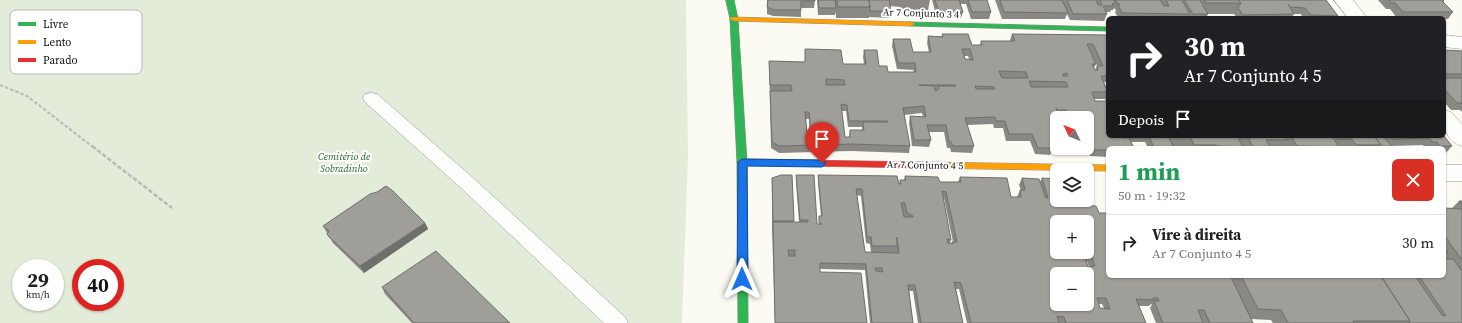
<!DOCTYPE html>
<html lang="pt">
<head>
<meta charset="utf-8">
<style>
  :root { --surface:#fff; --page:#f2f2f2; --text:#222; --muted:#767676; --line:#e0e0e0 }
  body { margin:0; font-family:"Source Serif 4",serif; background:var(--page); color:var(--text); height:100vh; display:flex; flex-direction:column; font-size:15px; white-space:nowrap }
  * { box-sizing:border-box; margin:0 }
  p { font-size:13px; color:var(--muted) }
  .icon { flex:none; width:22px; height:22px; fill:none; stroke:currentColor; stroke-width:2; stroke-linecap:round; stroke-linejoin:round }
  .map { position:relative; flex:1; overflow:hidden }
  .sheet { position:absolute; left:1106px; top:146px; width:340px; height:132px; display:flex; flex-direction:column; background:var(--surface); border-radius:6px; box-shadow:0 1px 3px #0004 }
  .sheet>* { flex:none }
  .hud { position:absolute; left:1106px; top:16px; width:340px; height:122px; border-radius:6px; box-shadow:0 1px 3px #0004; background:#202124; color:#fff; overflow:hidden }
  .needle { width:26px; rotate:313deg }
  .buttons { position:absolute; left:1050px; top:111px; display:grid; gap:8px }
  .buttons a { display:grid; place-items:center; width:44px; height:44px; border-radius:6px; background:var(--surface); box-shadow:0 1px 3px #0004; font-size:20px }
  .speed { position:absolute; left:12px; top:259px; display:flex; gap:8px; font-size:20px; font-weight:700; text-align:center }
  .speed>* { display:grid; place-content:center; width:52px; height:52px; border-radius:50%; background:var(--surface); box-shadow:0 1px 3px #0004; line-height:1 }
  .speed small { font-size:10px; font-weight:400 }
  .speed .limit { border:6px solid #d22; background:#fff; color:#111 }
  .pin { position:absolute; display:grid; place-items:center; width:34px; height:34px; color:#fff; margin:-41px -17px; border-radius:50% 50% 50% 0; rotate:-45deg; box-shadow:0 0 4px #0007 }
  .pin .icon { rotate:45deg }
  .me { position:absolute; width:44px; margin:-22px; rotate:0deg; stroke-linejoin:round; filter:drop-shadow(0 0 3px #0008) }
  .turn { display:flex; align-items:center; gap:14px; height:84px; padding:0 12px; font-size:18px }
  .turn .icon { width:52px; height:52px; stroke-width:2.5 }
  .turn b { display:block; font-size:28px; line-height:34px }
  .then { display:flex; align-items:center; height:38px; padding:0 12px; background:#0003; gap:8px; font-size:15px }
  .round { display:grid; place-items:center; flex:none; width:42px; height:42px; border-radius:6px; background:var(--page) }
  .overview { display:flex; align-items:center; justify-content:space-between; height:68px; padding:0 12px }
  h1 { font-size:24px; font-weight:700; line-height:30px; color:#1e9e55 }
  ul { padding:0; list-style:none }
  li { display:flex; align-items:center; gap:12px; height:56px; padding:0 12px; border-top:1px solid var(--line) }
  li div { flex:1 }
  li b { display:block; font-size:15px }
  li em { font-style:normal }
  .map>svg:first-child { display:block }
  .cemetery { fill:#e3ecd8; fill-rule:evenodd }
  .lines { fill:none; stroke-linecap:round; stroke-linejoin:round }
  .lane-casing { stroke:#959592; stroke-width:1 }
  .street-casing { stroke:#959592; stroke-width:1 }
  .fast-casing { stroke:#8c8c89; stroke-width:1 }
  .slow-casing { stroke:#8c8c89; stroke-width:1 }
  .jam-casing { stroke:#8c8c89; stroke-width:1 }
  .path-far1 { stroke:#b9b9b8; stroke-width:2; stroke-dasharray:3.5 2; stroke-linecap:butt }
  .path { stroke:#b9b9b8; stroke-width:2.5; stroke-dasharray:4.5 2; stroke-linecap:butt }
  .lane { fill:#fefefd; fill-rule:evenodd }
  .street { fill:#fefefd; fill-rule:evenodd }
  .fast { fill:#30b455; fill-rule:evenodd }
  .slow { fill:#ff9f0a; fill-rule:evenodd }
  .jam { fill:#e5322d; fill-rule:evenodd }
  .wall { fill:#898884; fill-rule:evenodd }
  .shaded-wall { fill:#6f6f6b }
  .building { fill:#9f9e99; stroke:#6f6f6b; fill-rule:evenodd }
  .route { fill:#1a73e8; stroke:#114b97 }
  .labels { text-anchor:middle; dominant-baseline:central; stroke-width:4; stroke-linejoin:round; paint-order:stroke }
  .street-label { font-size:10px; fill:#0f0f0f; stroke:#fff }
  .park-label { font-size:10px; font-style:italic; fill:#216423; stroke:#fff }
  .key { fill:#fff; stroke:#b7b7b7; stroke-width:1 }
  .key-label { font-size:11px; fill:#0f0f0f }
</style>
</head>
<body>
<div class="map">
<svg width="1462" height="323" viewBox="0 0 1462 323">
  <rect width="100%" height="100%" fill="#fbfbf4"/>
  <path class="cemetery" d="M 0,0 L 686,0 L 688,156 L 682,323 L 0,323 ZM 21,268 L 55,268 L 55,302 L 21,302 ZM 81,268 L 115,268 L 115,302 L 81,302 Z"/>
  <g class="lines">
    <g class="lane-casing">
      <path id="lane" d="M 371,93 L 377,94 L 472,177 L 625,317 L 628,323 L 604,323 L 460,187 L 365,102 L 363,98 L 365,94 Z"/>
    </g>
    <g class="street-casing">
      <path id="street" d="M 1334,0 L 1353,0 L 1367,18 L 1348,18 Z
        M 1444,35 L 1462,37 L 1462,49 L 1444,47 Z
        M 1444,110 L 1451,112 L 1462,124 L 1462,146 C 1444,140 1444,126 1444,110 Z
        M 1444,165 L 1462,165 L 1462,181 L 1444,181 Z"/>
    </g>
    <g class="fast-casing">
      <path id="fast" d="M 726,0 L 734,0 L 738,19 L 747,162 L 748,323 L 738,323 L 737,162 L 730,19 Z
        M 908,22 L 1108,27 L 1108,31 L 911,26 L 907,24 Z"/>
    </g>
    <g class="slow-casing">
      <path id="slow" d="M 731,17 L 911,22 L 915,24 L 911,26 L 734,21 L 730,19 Z
        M 922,162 L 1108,165 L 1108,171 L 922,168 L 917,165 Z"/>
    </g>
    <g class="jam-casing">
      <path id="jam" d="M 742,159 L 922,162 L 927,165 L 922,168 L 742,165 L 737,162 Z"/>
    </g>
    <path class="path-far1" d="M 0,85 L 27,96 L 93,147"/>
    <path class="path" d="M 92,146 L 172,208"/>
    <use href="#lane" class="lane"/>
    <use href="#street" class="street"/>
    <use href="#fast" class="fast"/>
    <use href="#slow" class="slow"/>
    <use href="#jam" class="jam"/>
  </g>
  <path class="wall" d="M 767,0 L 815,0 L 814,8 L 801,8 L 801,17 L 773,16 L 767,14 Z
    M 817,0 L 930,0 L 928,10 L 901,10 L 900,7 L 890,6 L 891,11 L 890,18 L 869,17 L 869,18 L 836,18 L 836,12 L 835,15 L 818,15 Z
    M 932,0 L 987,0 L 991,12 L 989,19 L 971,19 L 966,4 L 960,4 L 963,12 L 961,18 L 937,18 Z
    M 995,0 L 1326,0 L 1338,16 L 1337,18 L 1303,18 L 1301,14 L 1294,14 L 1291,18 L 1237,18 L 1234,14 L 1208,14 L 1206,18 L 1118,18 L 1115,12 L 1116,10 L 1114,8 L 1113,10 L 1111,10 L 1110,12 L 1106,12 L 1107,14 L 1104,21 L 1070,20 L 1067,14 L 1065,19 L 1002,19 Z
    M 1378,0 L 1443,0 L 1444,1 L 1443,2 L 1453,12 L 1448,19 L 1444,19 L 1444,18 L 1397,18 L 1390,9 L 1386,9 Z
    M 942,34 L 972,45 L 980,45 L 981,41 L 1010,41 L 1010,40 L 1012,34 L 1108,35 L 1108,82 L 1104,82 L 1106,88 L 1108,88 L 1108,136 L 1122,138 L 1122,136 L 1444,136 L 1452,146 L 1446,153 L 1444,152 L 1444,148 L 1425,148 L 1423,145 L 1391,146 L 1393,148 L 1283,148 L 1282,147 L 1270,147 L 1271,148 L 1245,148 L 1245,147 L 1242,147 L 1242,148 L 1184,148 L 1183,147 L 1173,147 L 1174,148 L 1148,148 L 1145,142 L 1131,142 L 1108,148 L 1108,157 L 1090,156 L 1087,149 L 1071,149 L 1070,148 L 1087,148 L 1087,118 L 1063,118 L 1063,116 L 1059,116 L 1057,118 L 1057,146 L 1053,146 L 1053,148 L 1050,155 L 1035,154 L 1030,141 L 1006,141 L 1003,128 L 994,128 L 993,124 L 967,125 L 974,146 L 972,153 L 951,152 L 950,148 L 947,148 L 944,132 L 929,132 L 931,140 L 929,147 L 912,146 L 909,123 L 910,116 L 923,117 L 922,113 L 904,115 L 910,146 L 909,153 L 851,151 L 779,153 L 771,148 L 769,61 L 805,62 L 805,49 L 843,64 L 864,64 L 863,57 L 864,50 L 879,66 L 888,72 L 914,72 L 913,70 L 897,69 L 892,46 L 893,39 L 913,52 L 929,52 L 927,43 L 928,36 L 942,36 ZM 1090,51 L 1097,66 L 1095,70 L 1094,68 L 1096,64 ZM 964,56 L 968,56 L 969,59 L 965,59 ZM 1094,99 L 1105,99 L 1106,101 L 1095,101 ZM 842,111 L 846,111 L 848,127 L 862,127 L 862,130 L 850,130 L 849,137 L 845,137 ZM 806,119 L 809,119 L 810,134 L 807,134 Z
    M 1444,50 L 1462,51 L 1462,112 L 1460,110 L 1451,110 L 1444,102 Z
    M 792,175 L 794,222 L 799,222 L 796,182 L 796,175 L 817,224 L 819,224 L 819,216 L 821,216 L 818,182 L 818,175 L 899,184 L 900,180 L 904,180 L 905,176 L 940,182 L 958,182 L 960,177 L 1011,197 L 1017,197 L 1020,190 L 1021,190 L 1019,185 L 1022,178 L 1040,182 L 1042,178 L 1073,205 L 1108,276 L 1444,276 L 1444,206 L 1445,208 L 1453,208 L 1452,208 L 1459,201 L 1462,201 L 1462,323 L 1273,323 L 1271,320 L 1251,319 L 1253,323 L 1156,323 L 1150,308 L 1152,304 L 1151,304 L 1149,306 L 1139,306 L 1146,323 L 967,323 L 959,289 L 956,289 L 963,323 L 918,323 L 913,291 L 909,291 L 913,323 L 870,323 L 865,270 L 820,269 L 820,272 L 867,323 L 775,323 L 772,228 L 772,178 ZM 857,195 L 861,196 L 866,243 L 870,244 L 871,252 L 865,252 ZM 943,198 L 944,198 L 953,242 L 952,242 L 951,244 L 950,244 L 951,240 ZM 1086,261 L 1087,261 L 1089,267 L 1088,267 ZM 1099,304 L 1102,304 L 1104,308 L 1100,308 Z
    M 425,223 L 428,229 L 364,273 L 333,243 L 323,226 Z
    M 382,287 L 510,323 L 412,323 L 385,294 Z"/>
  <path class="shaded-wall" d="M 425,223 L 428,229 L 364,273 L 360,266 Z"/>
  <path class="building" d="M 768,0 L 815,0 L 815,1 L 801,1 L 801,10 L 774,10 L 767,7 Z
    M 818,0 L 835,0 L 836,8 L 819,8 Z
    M 837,0 L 869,0 L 870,7 L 838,7 Z
    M 869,0 L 889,0 L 891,11 L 870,11 L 870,7 Z
    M 935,0 L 959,0 L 963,12 L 939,12 Z
    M 968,0 L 987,0 L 991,12 L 972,12 Z
    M 1000,0 L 1062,0 L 1068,13 L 1004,12 Z
    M 1067,0 L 1096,0 L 1098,5 L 1102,5 L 1100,0 L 1114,0 L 1115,3 L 1112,4 L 1113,6 L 1103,6 L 1107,14 L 1073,14 Z
    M 1115,0 L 1160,0 L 1164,6 L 1169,6 L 1166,0 L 1182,0 L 1190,14 L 1122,13 L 1118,5 L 1120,5 Z
    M 1184,0 L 1200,0 L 1208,14 L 1193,14 Z
    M 1204,0 L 1238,0 L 1241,3 L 1206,3 Z
    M 1238,0 L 1326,0 L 1338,16 L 1311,15 L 1305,8 L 1290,7 L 1288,4 L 1294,14 L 1243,15 L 1238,8 L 1241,3 Z
    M 1389,0 L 1443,0 L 1444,1 L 1442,1 L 1453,12 L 1403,12 L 1395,3 L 1391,3 Z
    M 942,34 L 968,34 L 972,45 L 982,45 L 981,41 L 1015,41 L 1012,34 L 1108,35 L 1108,76 L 1101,76 L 1106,88 L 1108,88 L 1108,92 L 1092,92 L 1095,101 L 1107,101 L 1108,105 L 1108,136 L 1121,136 L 1122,138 L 1129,138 L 1134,148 L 1108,148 L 1108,150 L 1093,150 L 1090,143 L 1087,143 L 1087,118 L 1065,118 L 1064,116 L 1068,116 L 1066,110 L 1057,110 L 1056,108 L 1060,118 L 1057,118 L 1057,140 L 1050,139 L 1053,148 L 1038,148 L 1032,134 L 1009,134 L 1005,121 L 996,121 L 995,117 L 965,118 L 974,146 L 953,146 L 951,142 L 949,141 L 946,125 L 927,125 L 931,140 L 914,140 L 910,116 L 926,117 L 924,106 L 903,108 L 910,146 L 852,144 L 779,146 L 772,142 L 770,91 L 792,91 L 791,85 L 770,85 L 769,61 L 805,62 L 805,49 L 841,50 L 843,64 L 866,64 L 864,50 L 877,50 L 879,66 L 887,66 L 888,72 L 916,72 L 915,63 L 898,63 L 893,39 L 910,39 L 913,52 L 931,52 L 928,36 L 943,37 ZM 1087,44 L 1093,44 L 1103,66 L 1097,66 L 1098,70 L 1095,70 L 1092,64 L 1096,64 ZM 962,49 L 970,49 L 973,60 L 965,59 ZM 999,71 L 1026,72 L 1028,78 L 1002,78 ZM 1067,73 L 1068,76 L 1063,76 L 1063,74 ZM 826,79 L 844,80 L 845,85 L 826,85 ZM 1029,81 L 1066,82 L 1068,87 L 1031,87 ZM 919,85 L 955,85 L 956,86 L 938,86 L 939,89 L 935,91 L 934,86 ZM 975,86 L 994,87 L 995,89 L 976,89 ZM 841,104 L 847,105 L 849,121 L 887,121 L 888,122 L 863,122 L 864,130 L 850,130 L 850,137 L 845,137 ZM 805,112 L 809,112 L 811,134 L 807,134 Z
    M 1444,50 L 1462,51 L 1462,74 L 1444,74 Z
    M 1444,78 L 1462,78 L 1462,103 L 1457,103 L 1444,89 Z
    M 1149,136 L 1168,136 L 1174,148 L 1154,148 Z
    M 1190,136 L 1237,136 L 1243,147 L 1217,146 L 1216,145 L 1194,145 Z
    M 1252,136 L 1284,136 L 1287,140 L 1266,140 L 1271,148 L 1254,148 L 1249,140 Z
    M 1291,136 L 1332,136 L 1339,147 L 1297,146 Z
    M 1335,136 L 1374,136 L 1381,145 L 1356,145 L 1352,139 L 1337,139 Z
    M 1374,136 L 1383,136 L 1393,148 L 1379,148 L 1381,145 Z
    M 1391,136 L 1444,136 L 1452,146 L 1440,146 L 1437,142 L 1432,142 L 1429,138 L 1393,139 Z
    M 781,175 L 792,175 L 794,221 L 773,221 L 772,178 Z
    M 796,175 L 814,175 L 817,224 L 822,224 L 819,223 L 819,216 L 822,216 L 818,175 L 897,176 L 899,184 L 901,184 L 900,180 L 906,180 L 905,176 L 938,177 L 940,182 L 961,182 L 960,177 L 1007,178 L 1011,197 L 1021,197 L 1020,190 L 1025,190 L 1022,178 L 1039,179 L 1046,198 L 1048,198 L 1042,178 L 1057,179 L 1057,200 L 1072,200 L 1073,205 L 1096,206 L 1099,213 L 1108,213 L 1108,276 L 1236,276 L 1231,277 L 1253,323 L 1210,323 L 1204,310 L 1198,310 L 1203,323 L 1163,323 L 1154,301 L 1159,301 L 1158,298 L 1153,298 L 1154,300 L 1136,299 L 1146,323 L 1066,323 L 1064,317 L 1057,316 L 1059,323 L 971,323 L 961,283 L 954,282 L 963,323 L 921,323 L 915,285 L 908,285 L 913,323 L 872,323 L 866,264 L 820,263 L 820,272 L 861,273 L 867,323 L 775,323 L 773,222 L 808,222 L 808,220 L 800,220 ZM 856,189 L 862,189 L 867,237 L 871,237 L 872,246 L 897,246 L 897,237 L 899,253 L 865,252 ZM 942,191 L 946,192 L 957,242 L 952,242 L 953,244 L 948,243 L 947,239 L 951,240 ZM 901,203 L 905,203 L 907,213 L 913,216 L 913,217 L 904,217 ZM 1057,222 L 1087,222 L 1087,252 L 1057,252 ZM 788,250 L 795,250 L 795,256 L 789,256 ZM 1084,254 L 1091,254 L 1095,266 L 1088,267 ZM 875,268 L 882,268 L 883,272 L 876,271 ZM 1057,274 L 1087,274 L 1087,304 L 1057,304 ZM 1097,298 L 1106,298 L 1110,309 L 1100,308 Z
    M 386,186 L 393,191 L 425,223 L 360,266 L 329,237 L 327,234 L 329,231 L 323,226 L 370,194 L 377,192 Z
    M 1459,201 L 1462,201 L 1462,205 Z
    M 1444,206 L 1445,208 L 1462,209 L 1462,260 L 1444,235 Z
    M 1444,247 L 1448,253 L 1444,253 Z
    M 436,251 L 510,323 L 414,323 L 382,287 Z
    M 1444,259 L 1453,259 L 1462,271 L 1462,323 L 1408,323 L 1410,321 L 1381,276 L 1415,276 L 1442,315 L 1446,316 L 1419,276 L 1444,276 Z
    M 1241,276 L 1381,276 L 1410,321 L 1353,321 L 1354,323 L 1288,323 L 1281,310 L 1258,309 Z"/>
  <path class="route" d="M 742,159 L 822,160 L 826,163 L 822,167 L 747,166 L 748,279 L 742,283 L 737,279 L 738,162 Z"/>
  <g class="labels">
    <g class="street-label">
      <text transform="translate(921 13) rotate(2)">Ar 7 Conjunto 3 4</text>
      <text transform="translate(925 165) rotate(1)">Ar 7 Conjunto 4 5</text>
    </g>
    <g class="park-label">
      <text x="344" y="156">Cemitério de<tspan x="344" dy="12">Sobradinho</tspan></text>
    </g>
  </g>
  <rect x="10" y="10" width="132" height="64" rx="6" class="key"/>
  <rect x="18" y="22" width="18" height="4" fill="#30b455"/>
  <rect x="18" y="40" width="18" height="4" fill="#ff9f0a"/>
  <rect x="18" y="58" width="18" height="4" fill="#e5322d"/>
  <g class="key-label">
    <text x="43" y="28">Livre</text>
    <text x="43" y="46">Lento</text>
    <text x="43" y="64">Parado</text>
  </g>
</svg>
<div class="buttons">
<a><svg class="needle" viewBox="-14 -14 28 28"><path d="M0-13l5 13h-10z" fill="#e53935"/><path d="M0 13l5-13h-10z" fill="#767676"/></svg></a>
<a><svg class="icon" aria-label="layers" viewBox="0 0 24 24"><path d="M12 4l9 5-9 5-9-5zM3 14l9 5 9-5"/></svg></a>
<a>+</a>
<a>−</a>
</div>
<div class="speed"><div>29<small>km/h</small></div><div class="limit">40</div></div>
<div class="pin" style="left:822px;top:163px;background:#d93025"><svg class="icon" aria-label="arrive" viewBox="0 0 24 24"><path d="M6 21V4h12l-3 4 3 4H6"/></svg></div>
<svg class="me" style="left:742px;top:279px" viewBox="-20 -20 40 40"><path d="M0-17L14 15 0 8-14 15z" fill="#1a73e8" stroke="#fff" stroke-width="4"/></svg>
<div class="hud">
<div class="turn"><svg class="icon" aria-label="right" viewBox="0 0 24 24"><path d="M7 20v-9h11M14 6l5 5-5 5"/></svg><div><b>30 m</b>Ar 7 Conjunto 4 5</div></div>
<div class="then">Depois<svg class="icon" aria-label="arrive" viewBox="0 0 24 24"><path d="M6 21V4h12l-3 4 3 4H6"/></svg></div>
</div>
<section class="sheet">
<div class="overview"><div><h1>1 min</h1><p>50 m · 19:32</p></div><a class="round" style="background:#d93025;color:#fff"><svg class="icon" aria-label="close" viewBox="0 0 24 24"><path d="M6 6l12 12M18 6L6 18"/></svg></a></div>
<ul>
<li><svg class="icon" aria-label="right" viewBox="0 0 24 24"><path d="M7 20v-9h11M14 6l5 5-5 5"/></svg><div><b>Vire à direita</b><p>Ar 7 Conjunto 4 5</p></div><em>30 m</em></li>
</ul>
</section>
</div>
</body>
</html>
